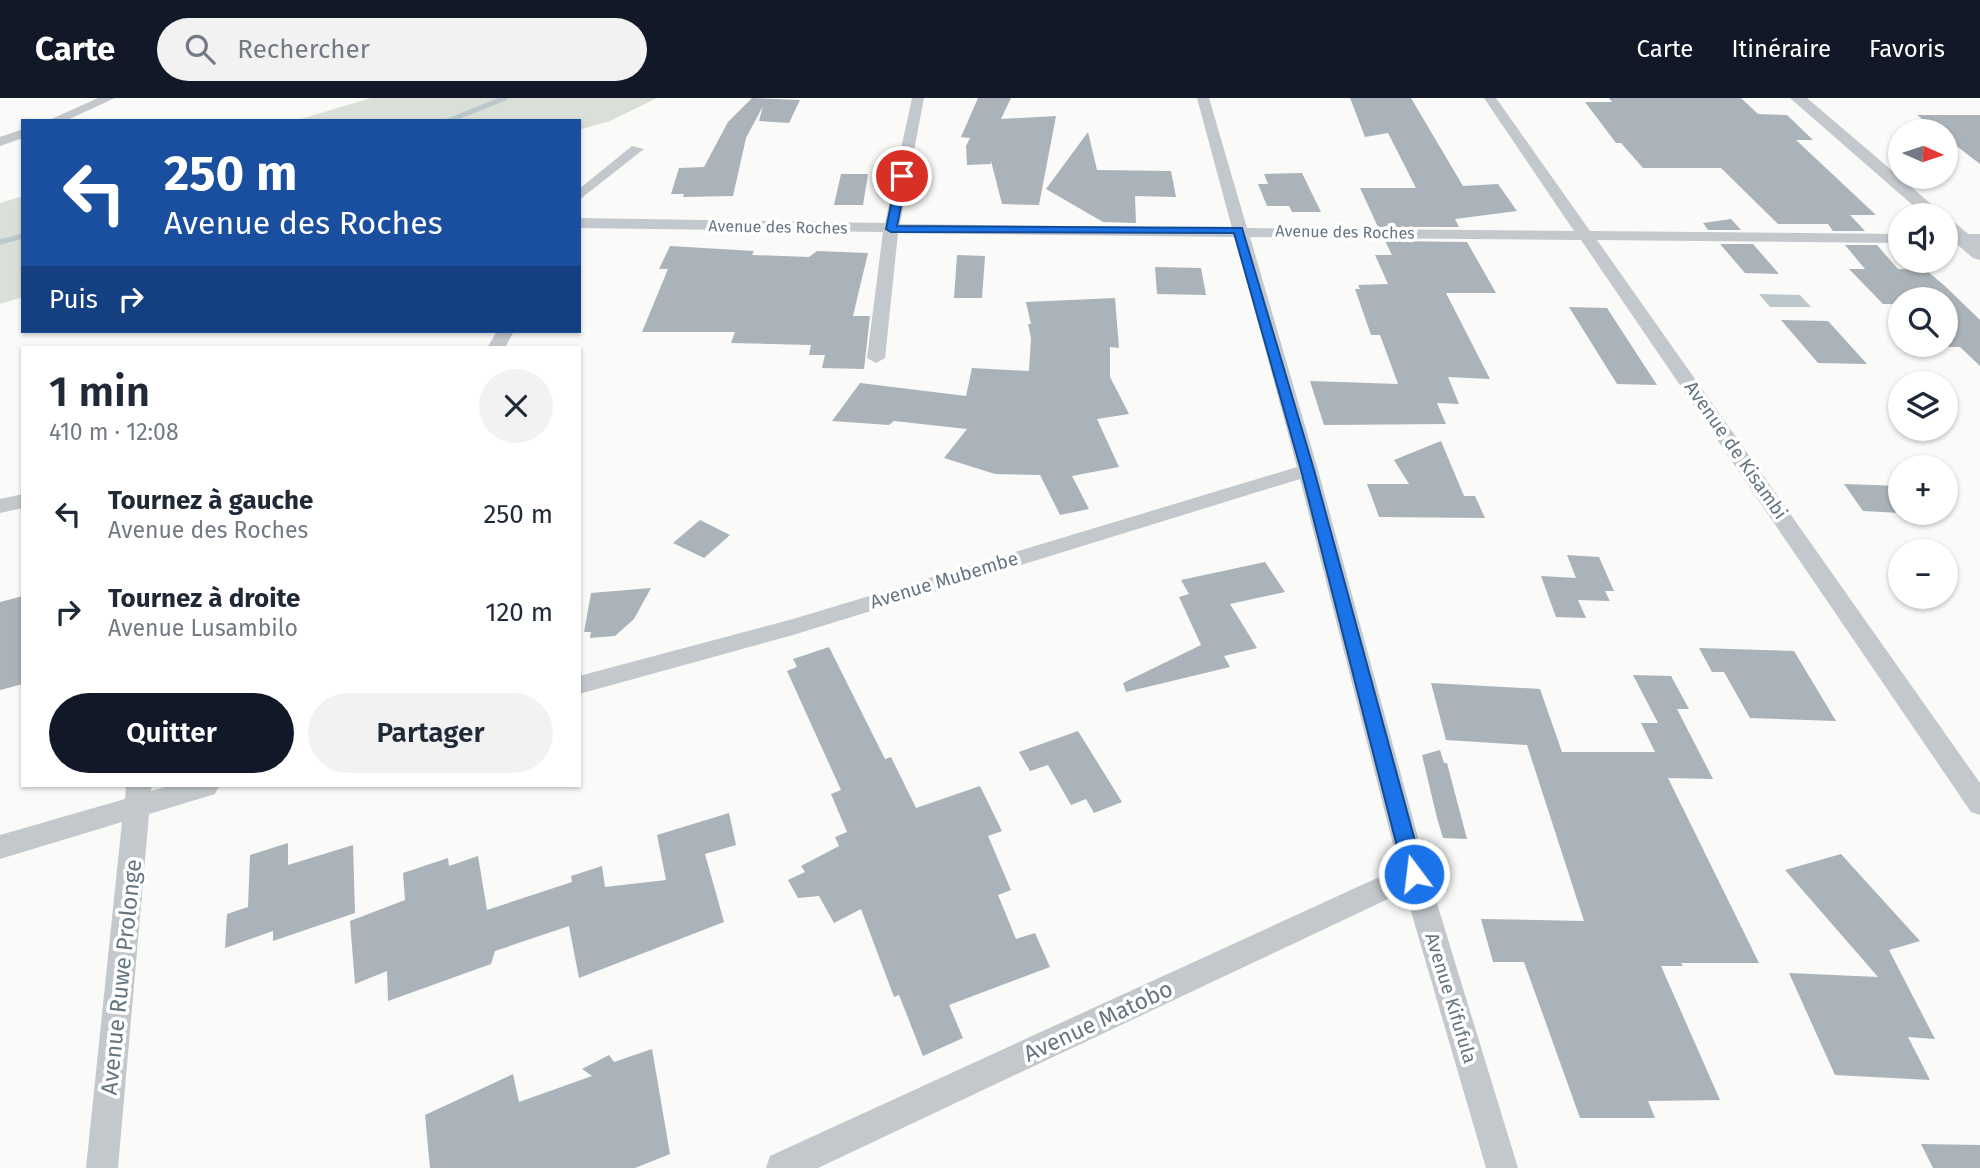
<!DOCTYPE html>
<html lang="fr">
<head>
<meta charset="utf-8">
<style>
  :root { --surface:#fff; --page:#f2f2f3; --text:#1f2937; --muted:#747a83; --accent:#111827 }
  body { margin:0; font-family:"Fira Sans",sans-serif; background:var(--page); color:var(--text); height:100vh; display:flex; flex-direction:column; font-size:26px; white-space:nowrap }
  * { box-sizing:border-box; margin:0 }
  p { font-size:23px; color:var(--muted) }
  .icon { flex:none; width:38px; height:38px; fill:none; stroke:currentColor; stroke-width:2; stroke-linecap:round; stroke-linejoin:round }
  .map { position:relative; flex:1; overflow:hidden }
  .panel { position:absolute; left:21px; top:248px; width:560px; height:441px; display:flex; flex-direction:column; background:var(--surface); border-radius:0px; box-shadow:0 2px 5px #0004 }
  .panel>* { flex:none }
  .hud { position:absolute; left:21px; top:21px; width:560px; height:214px; border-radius:0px; box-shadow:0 2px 5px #0004; background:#1a4fa0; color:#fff; overflow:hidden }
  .needle { width:46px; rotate:93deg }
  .controls { position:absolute; left:1888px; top:21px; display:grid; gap:14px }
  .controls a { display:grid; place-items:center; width:70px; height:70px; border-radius:50%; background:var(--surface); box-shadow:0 2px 5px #0004; font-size:35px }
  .pin { position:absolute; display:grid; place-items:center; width:60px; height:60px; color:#fff; margin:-30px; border:4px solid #fff; border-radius:50%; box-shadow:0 2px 7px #0007 }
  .me { position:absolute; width:77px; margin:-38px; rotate:345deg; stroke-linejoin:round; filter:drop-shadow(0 0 5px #0008) }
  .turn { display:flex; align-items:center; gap:24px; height:147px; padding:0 28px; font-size:32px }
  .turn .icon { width:91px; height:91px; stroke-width:2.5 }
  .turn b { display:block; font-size:49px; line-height:60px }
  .then { display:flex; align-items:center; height:66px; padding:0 28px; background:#0003; gap:14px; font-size:26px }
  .round { display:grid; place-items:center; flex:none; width:74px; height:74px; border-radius:37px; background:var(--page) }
  .head { display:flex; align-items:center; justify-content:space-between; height:119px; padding:0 28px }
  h1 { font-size:42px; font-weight:600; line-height:52px }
  .primary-button { display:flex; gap:14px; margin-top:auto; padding:14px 28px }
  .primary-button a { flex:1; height:80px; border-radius:42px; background:var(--accent); color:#fff; font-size:28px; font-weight:600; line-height:80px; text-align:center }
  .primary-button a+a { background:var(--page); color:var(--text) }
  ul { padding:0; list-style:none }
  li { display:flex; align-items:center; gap:21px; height:98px; padding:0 28px }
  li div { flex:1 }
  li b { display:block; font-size:26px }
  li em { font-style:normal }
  header { display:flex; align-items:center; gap:42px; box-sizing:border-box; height:98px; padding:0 35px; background:var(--accent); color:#fff }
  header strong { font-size:33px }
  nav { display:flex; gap:38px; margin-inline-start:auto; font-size:24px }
  .search { width:490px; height:63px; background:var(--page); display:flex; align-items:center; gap:18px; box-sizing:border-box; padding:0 24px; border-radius:38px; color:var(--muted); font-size:26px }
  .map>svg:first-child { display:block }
  .green { fill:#dadfd7 }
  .water { fill:#bbc7cb }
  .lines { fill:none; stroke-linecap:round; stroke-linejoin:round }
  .stream { stroke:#bbc7cb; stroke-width:5 }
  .building { fill:#aab3b9 }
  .minor { fill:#c3c8cc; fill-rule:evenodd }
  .tertiary { fill:#c3c8cc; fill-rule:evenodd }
  .route { fill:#1a73e8; stroke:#114b97; stroke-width:2 }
  .labels { text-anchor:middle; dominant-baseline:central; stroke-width:7; stroke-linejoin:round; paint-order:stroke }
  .far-street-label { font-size:16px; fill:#657683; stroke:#fff }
  .street-label { font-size:19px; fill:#657683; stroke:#fff }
  .near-street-label { font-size:23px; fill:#657683; stroke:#fff }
</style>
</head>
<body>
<header>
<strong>Carte</strong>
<div class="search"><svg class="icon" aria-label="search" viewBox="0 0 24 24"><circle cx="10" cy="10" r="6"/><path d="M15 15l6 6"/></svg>Rechercher</div>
<nav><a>Carte</a><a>Itinéraire</a><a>Favoris</a></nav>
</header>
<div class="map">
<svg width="1980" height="1070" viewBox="0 0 1980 1070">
  <rect width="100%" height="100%" fill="#fafaf8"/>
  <path class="green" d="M 371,0 L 657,0 L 610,23 L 579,32 L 579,23 L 294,23 Z
    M 23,98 L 23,199 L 0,206 L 0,105 Z"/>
  <path class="water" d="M 1759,196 L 1800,197 L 1811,209 L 1770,209 Z"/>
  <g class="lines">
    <path class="stream" d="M 448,23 L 505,0
      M 0,144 L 23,138"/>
  </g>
  <path class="building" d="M 752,0 L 800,2 L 789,25 L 759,23 L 763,8 L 746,40 L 733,98 L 683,99 L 684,96 L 671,96 L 679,70 L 704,69 L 728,24 Z
    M 978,0 L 1011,0 L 1001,21 L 1056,18 L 1039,107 L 1002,106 L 991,63 L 991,66 L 967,67 L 966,48 L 970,40 L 961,39 Z
    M 1350,0 L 1411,0 L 1463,88 L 1498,86 L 1517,113 L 1455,121 L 1459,129 L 1378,129 L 1360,90 L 1416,90 L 1388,35 L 1365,39 Z
    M 1609,0 L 1741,0 L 1758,16 L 1787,17 L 1813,42 L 1796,42 L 1876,117 L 1850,117 L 1865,133 L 1833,133 L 1828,126 L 1778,126 L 1721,70 L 1643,70 L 1621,45 L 1616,45 L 1585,4 L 1612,4 Z
    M 1917,17 L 1980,17 L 1980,66 L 1946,40 L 1946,33 L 1938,33 Z
    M 1088,34 L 1097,72 L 1171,73 L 1176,99 L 1135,98 L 1136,125 L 1103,124 L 1046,91 Z
    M 1302,75 L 1321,114 L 1292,114 L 1289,108 L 1267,108 L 1258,86 L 1268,86 L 1264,76 Z
    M 841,76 L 868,76 L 863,107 L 834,107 Z
    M 1731,121 L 1741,132 L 1708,132 L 1703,125 Z
    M 1385,143 L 1467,144 L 1496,195 L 1446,195 L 1490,281 L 1448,279 L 1459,306 L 1437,305 L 1446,326 L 1324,327 L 1310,283 L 1398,286 L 1380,237 L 1371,237 L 1355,191 L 1360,191 L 1358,187 L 1388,186 L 1375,157 L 1392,157 Z
    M 1720,146 L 1753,146 L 1779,176 L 1745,175 Z
    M 1845,147 L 1877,147 L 1898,171 L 1926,172 L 1946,189 L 1980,222 L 1980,268 L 1960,249 L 1946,249 L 1946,201 L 1900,201 L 1900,206 L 1883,206 L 1849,171 L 1865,171 Z
    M 670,148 L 754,153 L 752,157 L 809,159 L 817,153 L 868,155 L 853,218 L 870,218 L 864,271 L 822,270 L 825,257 L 809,257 L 811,247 L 731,245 L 735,234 L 642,234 L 668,171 L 659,171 Z
    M 957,157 L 985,158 L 982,200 L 954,200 Z
    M 1155,169 L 1201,170 L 1206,197 L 1157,196 Z
    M 1115,200 L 1119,250 L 1110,249 L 1110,279 L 1129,316 L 1097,321 L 1119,369 L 1072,378 L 1089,411 L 1060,417 L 1040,377 L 995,376 L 944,360 L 967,331 L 894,323 L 889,327 L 832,323 L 860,285 L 966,298 L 972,270 L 1029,273 L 1031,240 L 1028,226 L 1031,226 L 1026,204 Z
    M 1569,209 L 1607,210 L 1657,287 L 1617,286 Z
    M 1781,222 L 1828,223 L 1867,266 L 1818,265 Z
    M 1441,343 L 1464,398 L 1475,398 L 1485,420 L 1379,419 L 1367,386 L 1409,386 L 1394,362 Z
    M 1844,386 L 1900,388 L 1900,415 L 1863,413 Z
    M 700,422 L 730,437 L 704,460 L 673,445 Z
    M 1567,457 L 1599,459 L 1614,493 L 1605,493 L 1610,503 L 1578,502 L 1586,520 L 1556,519 L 1541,478 L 1576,480 Z
    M 1265,464 L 1285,494 L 1230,506 L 1257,550 L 1224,558 L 1230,569 L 1126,594 L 1123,585 L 1201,547 L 1179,499 L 1189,496 L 1181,482 Z
    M 651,490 L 634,521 L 615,538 L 590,540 L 591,534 L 584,534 L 591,495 Z
    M 23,498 L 23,586 L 0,592 L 0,504 Z
    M 829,549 L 885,661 L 891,659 L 916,710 L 980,688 L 1002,733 L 988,738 L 1011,792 L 998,797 L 1016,841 L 1035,835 L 1050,869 L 949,907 L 963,940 L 923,958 L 899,897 L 894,899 L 861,811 L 834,825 L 819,798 L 798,800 L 788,782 L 805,774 L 801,768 L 839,748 L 835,739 L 847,734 L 831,696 L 841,692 L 787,573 L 797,569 L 793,561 Z
    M 1699,550 L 1794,553 L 1836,623 L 1750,620 L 1724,574 L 1712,574 Z
    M 1633,577 L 1671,578 L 1689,611 L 1677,611 L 1713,681 L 1668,680 L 1759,865 L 1681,865 L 1683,868 L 1661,868 L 1720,1002 L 1648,1003 L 1655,1020 L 1580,1020 L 1524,864 L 1493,864 L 1481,821 L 1584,823 L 1527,647 L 1446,642 L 1431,585 L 1540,591 L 1562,654 L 1655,654 L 1641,625 L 1658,625 Z
    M 1078,633 L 1122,704 L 1094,715 L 1086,701 L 1071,707 L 1048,667 L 1030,673 L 1019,654 Z
    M 1440,652 L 1444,665 L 1447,665 L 1467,741 L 1443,740 L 1437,720 L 1422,657 Z
    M 729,715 L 736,747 L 705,756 L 724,824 L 579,880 L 569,828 L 495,853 L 491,866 L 388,903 L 387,873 L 355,886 L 350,823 L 405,802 L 403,775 L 448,760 L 449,768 L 478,758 L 487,812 L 572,784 L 571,778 L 602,768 L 605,789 L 666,782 L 657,737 Z
    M 288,745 L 288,767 L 353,747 L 355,815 L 273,843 L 273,833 L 225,850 L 227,816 L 248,809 L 250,757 Z
    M 1841,756 L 1920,843 L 1889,852 L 1935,941 L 1908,939 L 1930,982 L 1835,977 L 1789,875 L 1878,879 L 1785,772 Z
    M 652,951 L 670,1056 L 635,1070 L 430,1070 L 425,1017 L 513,976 L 519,1004 L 592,978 L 582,971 L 609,957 L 614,964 Z
    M 1921,1046 L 1980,1047 L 1980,1070 L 1933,1070 Z"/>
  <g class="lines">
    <path class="minor" d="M 98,0 L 115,0 L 65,23 L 47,23 Z
      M 912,0 L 924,0 L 900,126 L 1232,130 L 1197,0 L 1209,0 L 1247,130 L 1574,133 L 1484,0 L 1496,0 L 1590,133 L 1900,136 L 1900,145 L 1597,142 L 1980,685 L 1980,717 L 1971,714 L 1581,142 L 1250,139 L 1318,372 L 1428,776 L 1518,1070 L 1486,1070 L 1405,793 L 818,1070 L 766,1070 L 770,1058 L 1399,770 L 1300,381 L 793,537 L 579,596 L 579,578 L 793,521 L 1297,369 L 1235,139 L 898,135 L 885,260 L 876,265 L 867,260 L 883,134 L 579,130 L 579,120 L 885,125 Z
      M 23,31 L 23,40 L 0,48 L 0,39 Z
      M 632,48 L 644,51 L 579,102 L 579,91 Z
      M 1946,136 L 1980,136 L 1980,146 L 1946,146 Z
      M 497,233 L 514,233 L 505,250 L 487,250 Z
      M 23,396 L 23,410 L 0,415 L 0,401 Z
      M 126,688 L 152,688 L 151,693 L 170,688 L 219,688 L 215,696 L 149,716 L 118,1070 L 86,1070 L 122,724 L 0,761 L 0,737 L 125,701 Z"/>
    <path class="tertiary" d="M 1790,0 L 1807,0 L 1944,117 L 1924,117 Z
      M 1946,121 L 1953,123 L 1980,146 L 1980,162 L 1973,160 L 1946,137 Z"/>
  </g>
  <path class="route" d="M 902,75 L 907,78 L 897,128 L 1242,130 L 1314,372 L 1424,776 L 1421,782 L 1414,785 L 1407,782 L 1404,776 L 1301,372 L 1234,135 L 891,134 L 886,131 L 897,78 Z"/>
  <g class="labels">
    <g class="far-street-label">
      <text transform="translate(778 129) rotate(1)">Avenue des Roches</text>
      <text transform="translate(1345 134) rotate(1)">Avenue des Roches</text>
    </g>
    <g class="street-label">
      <text transform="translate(1736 352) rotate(55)">Avenue de Kisambi</text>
      <text transform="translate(944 482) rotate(-17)">Avenue Mubembe</text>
      <text transform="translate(1451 900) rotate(73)">Avenue Kifufula</text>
    </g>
    <g class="near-street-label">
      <text transform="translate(121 879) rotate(-84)">Avenue Ruwe Prolonge</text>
      <text transform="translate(1098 923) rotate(-25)">Avenue Matobo</text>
    </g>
  </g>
</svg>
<div class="controls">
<a><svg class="needle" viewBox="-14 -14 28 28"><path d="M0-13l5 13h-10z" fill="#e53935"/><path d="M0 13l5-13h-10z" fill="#747a83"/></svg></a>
<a><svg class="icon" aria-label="sound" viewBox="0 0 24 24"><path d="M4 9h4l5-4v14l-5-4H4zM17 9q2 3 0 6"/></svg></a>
<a><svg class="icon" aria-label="search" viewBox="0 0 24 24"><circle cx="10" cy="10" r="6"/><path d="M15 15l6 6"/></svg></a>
<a><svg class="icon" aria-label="layers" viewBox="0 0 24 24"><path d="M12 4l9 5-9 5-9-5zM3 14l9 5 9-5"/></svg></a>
<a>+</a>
<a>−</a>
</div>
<div class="pin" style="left:902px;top:78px;background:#d93025"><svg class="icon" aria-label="arrive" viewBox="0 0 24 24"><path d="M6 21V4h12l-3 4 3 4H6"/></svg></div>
<svg class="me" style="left:1414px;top:776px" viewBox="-20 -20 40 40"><circle r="17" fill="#1a73e8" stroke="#fff" stroke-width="3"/><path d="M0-11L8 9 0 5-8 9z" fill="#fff"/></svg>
<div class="hud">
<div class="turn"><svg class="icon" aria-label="left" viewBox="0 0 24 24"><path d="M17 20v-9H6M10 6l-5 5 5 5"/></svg><div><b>250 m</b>Avenue des Roches</div></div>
<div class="then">Puis<svg class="icon" aria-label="right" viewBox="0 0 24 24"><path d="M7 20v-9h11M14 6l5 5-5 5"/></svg></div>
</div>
<section class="panel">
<div class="head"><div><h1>1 min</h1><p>410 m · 12:08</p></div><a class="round"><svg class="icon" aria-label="close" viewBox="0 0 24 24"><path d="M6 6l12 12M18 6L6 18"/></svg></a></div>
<ul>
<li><svg class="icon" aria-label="left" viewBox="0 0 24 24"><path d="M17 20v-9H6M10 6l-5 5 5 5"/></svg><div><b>Tournez à gauche</b><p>Avenue des Roches</p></div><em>250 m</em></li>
<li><svg class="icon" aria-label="right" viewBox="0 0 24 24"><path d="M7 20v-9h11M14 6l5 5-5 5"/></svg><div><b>Tournez à droite</b><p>Avenue Lusambilo</p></div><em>120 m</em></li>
</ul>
<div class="primary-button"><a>Quitter</a><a>Partager</a></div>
</section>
</div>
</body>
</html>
